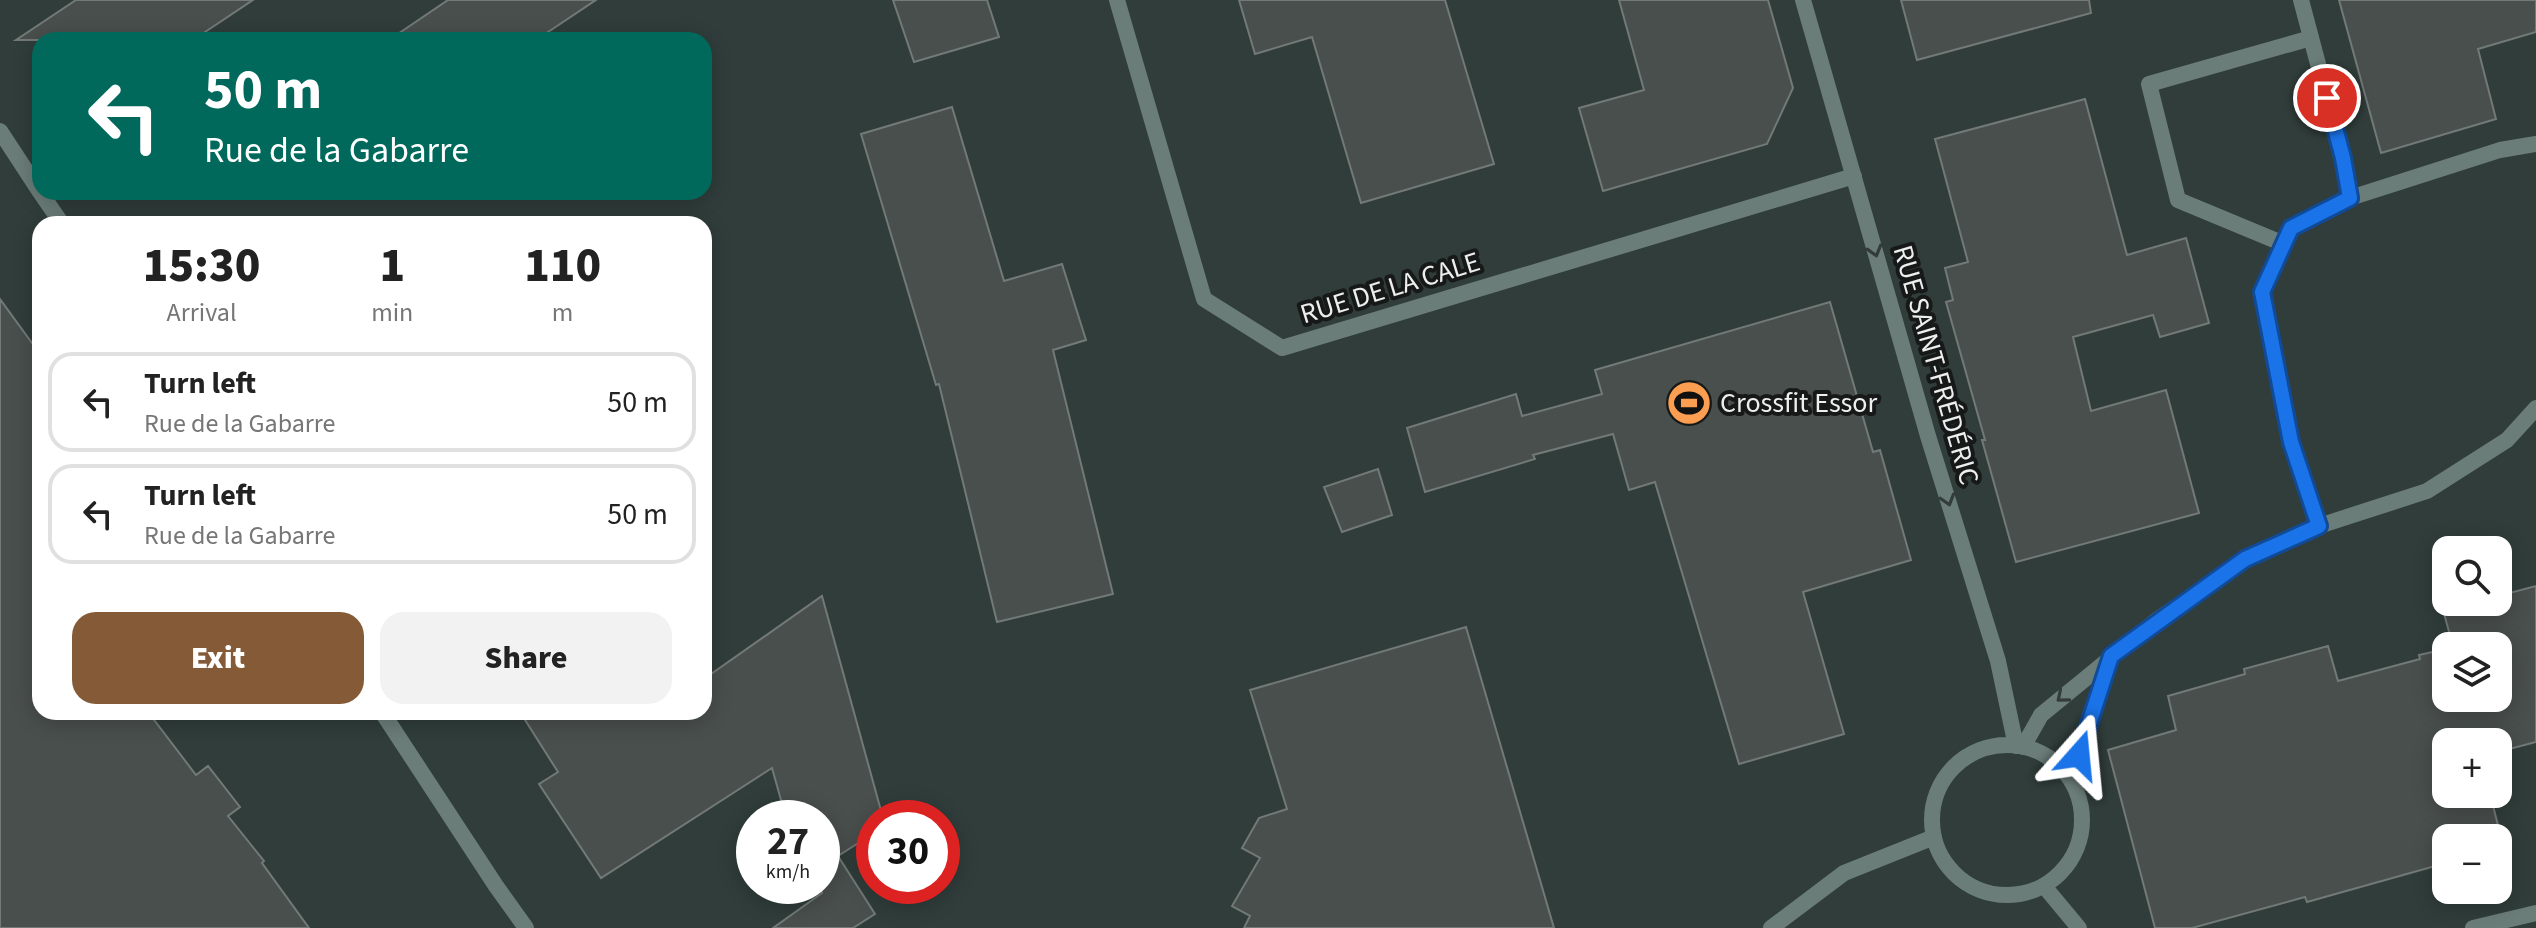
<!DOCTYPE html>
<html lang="en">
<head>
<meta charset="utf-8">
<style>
  :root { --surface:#fff; --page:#f2f2f2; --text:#222; --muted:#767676; --line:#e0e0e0; --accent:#845a37 }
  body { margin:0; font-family:"Source Sans 3",sans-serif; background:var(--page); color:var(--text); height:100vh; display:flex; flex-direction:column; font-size:30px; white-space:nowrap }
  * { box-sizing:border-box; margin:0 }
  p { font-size:26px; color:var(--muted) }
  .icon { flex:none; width:44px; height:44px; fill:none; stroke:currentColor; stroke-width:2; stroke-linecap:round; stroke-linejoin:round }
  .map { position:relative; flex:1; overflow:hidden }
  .side { position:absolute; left:32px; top:216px; width:680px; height:504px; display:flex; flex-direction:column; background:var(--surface); border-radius:24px; box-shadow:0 4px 20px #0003 }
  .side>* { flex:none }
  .top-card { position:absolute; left:32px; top:32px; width:680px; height:168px; border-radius:24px; box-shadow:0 4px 20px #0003; background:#00695c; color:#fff; overflow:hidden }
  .fabs { position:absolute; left:2432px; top:536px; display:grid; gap:16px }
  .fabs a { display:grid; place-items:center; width:80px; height:80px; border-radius:16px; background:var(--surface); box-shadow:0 4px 20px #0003; font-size:40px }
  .speed { position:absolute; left:736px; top:800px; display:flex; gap:16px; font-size:40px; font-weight:700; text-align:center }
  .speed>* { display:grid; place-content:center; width:104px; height:104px; border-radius:50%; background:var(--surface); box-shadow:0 4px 20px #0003; line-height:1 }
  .speed small { font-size:20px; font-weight:400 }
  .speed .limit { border:12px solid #d22; background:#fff; color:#111 }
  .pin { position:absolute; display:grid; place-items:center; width:68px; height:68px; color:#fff; margin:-34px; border:4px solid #fff; border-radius:50%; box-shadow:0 2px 8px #0007 }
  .me { position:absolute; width:88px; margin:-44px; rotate:18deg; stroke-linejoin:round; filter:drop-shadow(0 0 6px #0008) }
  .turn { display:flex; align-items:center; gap:28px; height:168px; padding:0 40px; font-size:36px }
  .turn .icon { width:104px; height:104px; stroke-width:2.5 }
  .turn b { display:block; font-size:56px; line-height:68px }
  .eta { display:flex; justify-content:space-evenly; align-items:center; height:136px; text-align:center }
  .eta b { font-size:48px; font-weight:800; line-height:56px }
  .action { display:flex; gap:16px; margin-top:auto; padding:16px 40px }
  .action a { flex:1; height:92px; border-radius:24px; background:var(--accent); color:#fff; font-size:32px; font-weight:800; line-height:92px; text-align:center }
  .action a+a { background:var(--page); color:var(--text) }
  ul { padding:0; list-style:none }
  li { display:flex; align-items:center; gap:24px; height:100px; margin:0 16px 12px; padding:0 24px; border:4px solid var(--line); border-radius:24px }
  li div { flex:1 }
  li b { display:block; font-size:30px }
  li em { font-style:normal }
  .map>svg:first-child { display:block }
  .built { fill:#303d3a; fill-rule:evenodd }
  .building { fill:#494f4d; stroke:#727977; stroke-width:2 }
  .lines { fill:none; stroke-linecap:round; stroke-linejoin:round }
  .lane { stroke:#6b7d79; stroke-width:16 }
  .street { stroke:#6b7d79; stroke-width:16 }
  .oneway { stroke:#343c3a }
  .route-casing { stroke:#114b97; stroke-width:20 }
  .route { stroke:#1a73e8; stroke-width:14 }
  .labels { text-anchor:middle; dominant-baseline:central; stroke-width:8; stroke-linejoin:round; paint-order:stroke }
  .street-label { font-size:28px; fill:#ecefee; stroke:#161918 }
  .poi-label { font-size:28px; fill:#ecefee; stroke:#161918; text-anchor:start }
</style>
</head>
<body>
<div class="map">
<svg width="2536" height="928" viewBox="0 0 2536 928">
  <rect width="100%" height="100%" fill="#2c3230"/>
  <path class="built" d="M 0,0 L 2536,0 L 2536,928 L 0,928 ZM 40,40 L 704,40 L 704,192 L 40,192 ZM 40,224 L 704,224 L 704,712 L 40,712 ZM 2446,550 L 2498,550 L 2498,602 L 2446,602 ZM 2446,646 L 2498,646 L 2498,698 L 2446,698 ZM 2446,742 L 2498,742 L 2498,794 L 2446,794 ZM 754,818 L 822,818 L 822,886 L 754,886 ZM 874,818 L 942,818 L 942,886 L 874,886 ZM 2446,838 L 2498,838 L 2498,890 L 2446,890 Z"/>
  <path class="building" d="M 76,0 L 253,0 L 193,40 L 16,40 Z
    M 448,0 L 596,0 L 536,40 L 389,40 Z
    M 893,0 L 987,0 L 999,37 L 914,62 Z
    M 1239,0 L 1445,0 L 1494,164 L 1361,203 L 1312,37 L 1255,54 Z
    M 1619,0 L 1768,0 L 1793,88 L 1767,144 L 1603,191 L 1579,108 L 1644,90 Z
    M 1901,0 L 2089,0 L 2091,13 L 1917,60 Z
    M 2339,0 L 2536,0 L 2536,32 L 2478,49 L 2496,119 L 2381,153 Z
    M 2085,99 L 2127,255 L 2186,238 L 2209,323 L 2160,337 L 2153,315 L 2073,337 L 2091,411 L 2166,390 L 2199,513 L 2016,562 L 1982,440 L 1985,440 L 1946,302 L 1953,300 L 1945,268 L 1968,262 L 1935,139 Z
    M 952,107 L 1004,281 L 1062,264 L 1086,340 L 1053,350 L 1113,594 L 997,622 L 939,384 L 936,385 L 861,134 Z
    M 0,299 L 40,354 L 40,712 L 148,712 L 196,775 L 208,766 L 240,807 L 228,816 L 264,861 L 262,863 L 309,928 L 0,928 Z
    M 1830,302 L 1873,452 L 1880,450 L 1911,560 L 1803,592 L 1844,734 L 1739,764 L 1655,482 L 1629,490 L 1613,434 L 1533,455 L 1535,459 L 1425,492 L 1407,428 L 1516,394 L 1522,416 L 1602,394 L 1595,370 Z
    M 1378,469 L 1392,515 L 1342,532 L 1324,487 Z
    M 2536,586 L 2536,742 L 2498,752 L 2498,742 L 2446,742 L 2446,794 L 2490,794 L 2501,837 L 2498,840 L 2446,838 L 2446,863 L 2307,902 L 2305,897 L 2192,928 L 2155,928 L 2108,750 L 2176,730 L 2168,696 L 2245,674 L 2244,669 L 2328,646 L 2338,681 L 2420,659 L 2419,655 L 2446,649 L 2446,698 L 2498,698 L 2498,646 L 2453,646 L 2443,610 L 2473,602 L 2498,602 L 2498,596 Z
    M 822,596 L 883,818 L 874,818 L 874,833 L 838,856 L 875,914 L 853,928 L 773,928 L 822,893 L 822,818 L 786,818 L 772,768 L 601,878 L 539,784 L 558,772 L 520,712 L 704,712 L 704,679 Z
    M 1466,627 L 1554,928 L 1244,928 L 1250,916 L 1232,906 L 1260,858 L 1242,848 L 1259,818 L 1287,809 L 1250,690 Z"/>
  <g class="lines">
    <path class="lane" d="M 2284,244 L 2178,200 L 2149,84 L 2311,38
      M 2473,928 L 2536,913"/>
    <path class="street" d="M 1117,0 L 1204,299 L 1282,348 L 1854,176
      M 1803,0 L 1928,436 L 1998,661 L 2016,746
      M 2301,0 L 2343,158 L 2350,198 L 2291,228 L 2262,292 L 2291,442 L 2319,526
      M 0,131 L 40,192
      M 40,192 L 62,224
      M 2350,198 L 2500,150 L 2536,144
      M 382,712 L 496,886 L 526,928
      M1932 820a75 75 0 1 1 150 0a75 75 0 1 1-150 0Z
      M 2023,747 L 2041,715 L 2157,620 L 2245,559 L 2319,526 L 2427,491 L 2507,440 L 2536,408
      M 2071,780 L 2111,656
      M 2044,886 L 2079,928
      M 1771,928 L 1844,873 L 1934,837"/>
  </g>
  <defs><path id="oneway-chevron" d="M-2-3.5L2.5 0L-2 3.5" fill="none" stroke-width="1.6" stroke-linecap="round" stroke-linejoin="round" transform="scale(2)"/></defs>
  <g class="oneway">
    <use href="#oneway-chevron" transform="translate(1875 251) rotate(74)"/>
    <use href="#oneway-chevron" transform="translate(1948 500) rotate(73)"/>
    <use href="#oneway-chevron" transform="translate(2062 697) rotate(140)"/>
  </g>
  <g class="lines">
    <g class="route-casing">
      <path id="route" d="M 2079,755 L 2111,656 L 2245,559 L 2319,526 L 2291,442 L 2262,292 L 2291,228 L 2350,198 L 2343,158 L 2327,98"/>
    </g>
    <use href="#route" class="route"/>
  </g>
  <defs>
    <g id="stadium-disc" transform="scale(2.3)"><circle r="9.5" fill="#fb9e51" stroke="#161918"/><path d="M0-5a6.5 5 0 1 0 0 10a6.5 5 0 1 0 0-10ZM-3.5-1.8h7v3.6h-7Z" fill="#111"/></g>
  </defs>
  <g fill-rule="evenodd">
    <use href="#stadium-disc" x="1689" y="403"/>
  </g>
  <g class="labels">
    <g class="street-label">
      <text transform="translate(1390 288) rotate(-17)">RUE DE LA CALE</text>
      <text transform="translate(1936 365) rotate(74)">RUE SAINT-FRÉDÉRIC</text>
    </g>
    <g class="poi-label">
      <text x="1720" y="403">Crossfit Essor</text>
    </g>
  </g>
</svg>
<div class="fabs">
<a><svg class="icon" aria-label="search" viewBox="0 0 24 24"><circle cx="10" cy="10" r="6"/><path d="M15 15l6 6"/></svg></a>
<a><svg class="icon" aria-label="layers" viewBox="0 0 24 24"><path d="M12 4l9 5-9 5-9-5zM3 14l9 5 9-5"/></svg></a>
<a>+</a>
<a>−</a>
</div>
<div class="speed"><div>27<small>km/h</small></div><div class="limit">30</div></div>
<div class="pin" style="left:2327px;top:98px;background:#d93025"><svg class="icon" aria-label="arrive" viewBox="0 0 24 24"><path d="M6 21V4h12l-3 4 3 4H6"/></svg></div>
<svg class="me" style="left:2079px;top:755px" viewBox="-20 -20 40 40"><path d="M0-17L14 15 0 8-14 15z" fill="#1a73e8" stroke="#fff" stroke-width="4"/></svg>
<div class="top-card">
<div class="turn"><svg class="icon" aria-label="left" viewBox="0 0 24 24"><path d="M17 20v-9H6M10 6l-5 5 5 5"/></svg><div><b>50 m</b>Rue de la Gabarre</div></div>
</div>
<section class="side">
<div class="eta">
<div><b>15:30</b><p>Arrival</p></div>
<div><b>1</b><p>min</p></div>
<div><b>110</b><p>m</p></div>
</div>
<ul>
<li><svg class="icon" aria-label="left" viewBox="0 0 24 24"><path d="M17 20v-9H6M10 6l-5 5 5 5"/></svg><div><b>Turn left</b><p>Rue de la Gabarre</p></div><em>50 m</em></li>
<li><svg class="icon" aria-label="left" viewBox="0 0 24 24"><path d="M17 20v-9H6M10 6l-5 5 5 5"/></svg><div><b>Turn left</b><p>Rue de la Gabarre</p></div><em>50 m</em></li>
</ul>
<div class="action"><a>Exit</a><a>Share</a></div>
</section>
</div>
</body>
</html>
